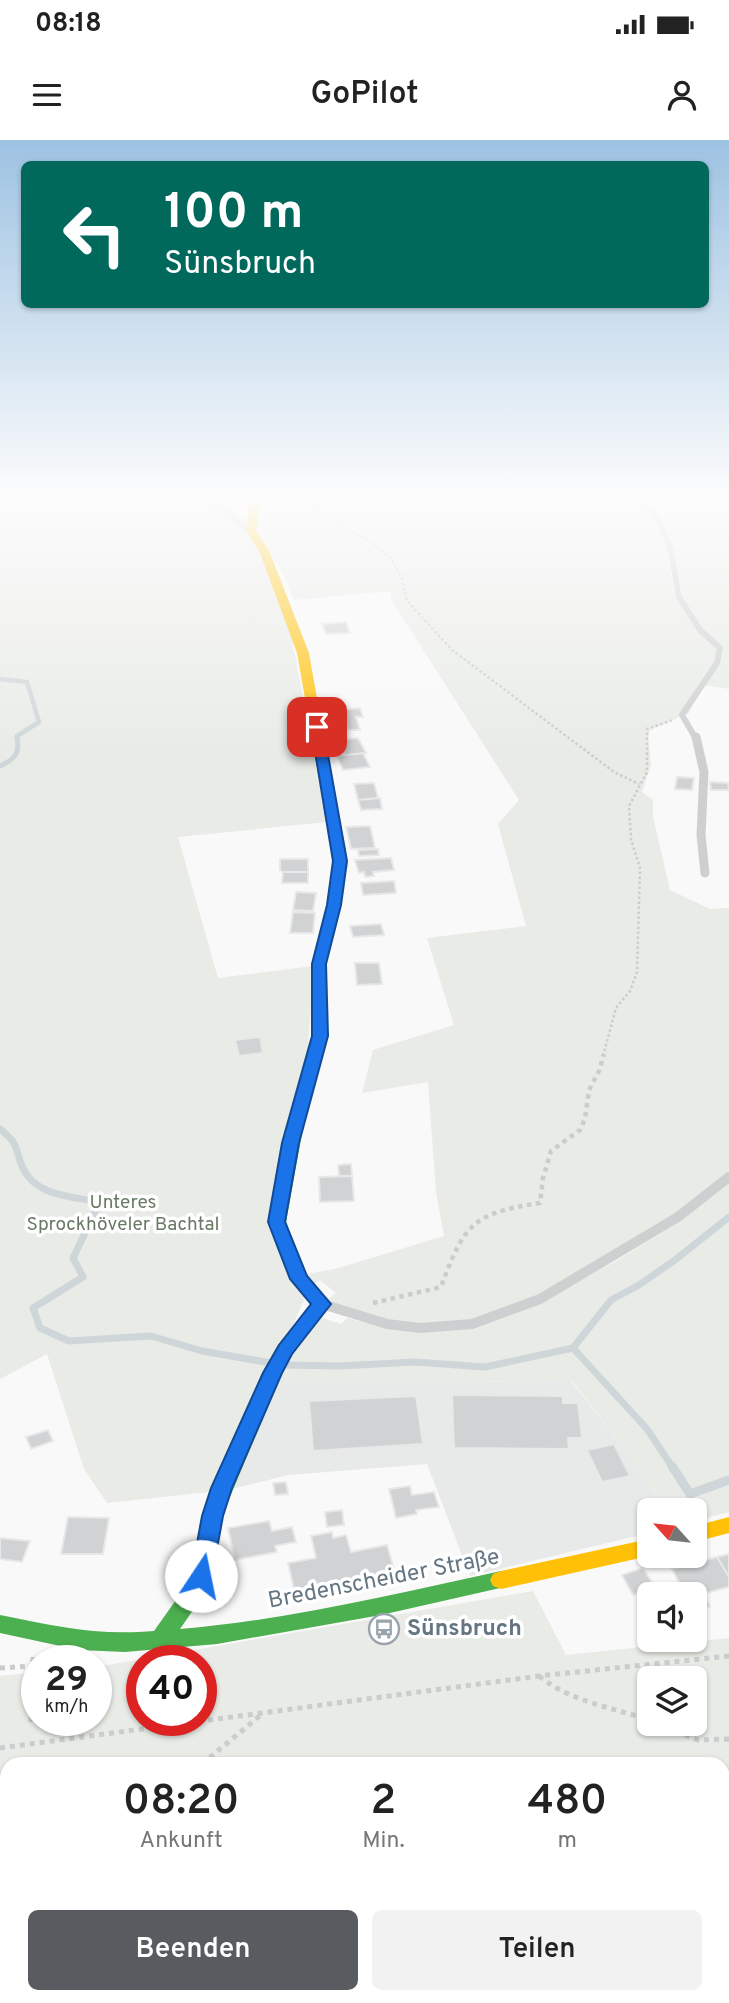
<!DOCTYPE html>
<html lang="de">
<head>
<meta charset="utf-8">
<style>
  :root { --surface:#fff; --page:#f2f2f2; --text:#222; --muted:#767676; --accent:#585c60 }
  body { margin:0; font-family:Overpass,sans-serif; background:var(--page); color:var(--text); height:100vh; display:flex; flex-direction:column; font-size:26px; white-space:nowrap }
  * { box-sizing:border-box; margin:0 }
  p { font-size:23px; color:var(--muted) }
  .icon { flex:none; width:38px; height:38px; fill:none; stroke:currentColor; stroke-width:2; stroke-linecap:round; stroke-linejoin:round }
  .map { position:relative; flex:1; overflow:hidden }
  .drawer { position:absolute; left:0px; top:1617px; width:730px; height:247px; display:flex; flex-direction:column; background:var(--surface); border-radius:21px 21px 0 0; box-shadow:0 2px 5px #0004 }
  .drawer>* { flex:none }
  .banner { position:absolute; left:21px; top:21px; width:688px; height:147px; border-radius:10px; box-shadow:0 2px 5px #0004; background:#00695c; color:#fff; overflow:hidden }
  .needle { width:46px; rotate:297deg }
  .controls { position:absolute; left:637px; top:1358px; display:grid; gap:14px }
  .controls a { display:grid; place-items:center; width:70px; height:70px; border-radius:10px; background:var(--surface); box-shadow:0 2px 5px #0004; font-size:35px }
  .speed { position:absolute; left:21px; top:1505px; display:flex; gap:14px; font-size:35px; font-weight:700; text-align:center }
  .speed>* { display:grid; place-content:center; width:91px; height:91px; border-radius:50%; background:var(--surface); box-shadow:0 2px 5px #0004; line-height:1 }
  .speed small { font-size:18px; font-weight:400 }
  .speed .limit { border:10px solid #d22; background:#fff; color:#111 }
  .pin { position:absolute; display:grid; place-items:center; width:60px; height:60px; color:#fff; margin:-30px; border-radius:14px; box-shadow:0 4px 10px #0006 }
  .me { position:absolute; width:77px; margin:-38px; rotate:11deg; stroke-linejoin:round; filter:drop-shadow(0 0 5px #0008) }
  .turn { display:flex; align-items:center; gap:24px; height:147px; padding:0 28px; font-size:32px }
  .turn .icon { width:91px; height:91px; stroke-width:2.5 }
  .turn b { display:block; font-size:49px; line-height:60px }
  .eta { display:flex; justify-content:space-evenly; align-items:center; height:119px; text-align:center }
  .eta b { font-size:42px; font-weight:600; line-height:49px }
  .primary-button { display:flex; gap:14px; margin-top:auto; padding:14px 28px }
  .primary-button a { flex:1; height:80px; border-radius:10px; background:var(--accent); color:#fff; font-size:28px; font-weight:600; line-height:80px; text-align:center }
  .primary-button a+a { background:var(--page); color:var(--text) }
  .status { display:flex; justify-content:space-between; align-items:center; height:49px; padding:0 35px; background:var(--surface); direction:ltr }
  .status svg { height:19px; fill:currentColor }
  header { display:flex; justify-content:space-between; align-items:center; height:91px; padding:0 28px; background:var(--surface); font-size:32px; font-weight:600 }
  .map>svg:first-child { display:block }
  .built { fill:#e8e9e9 }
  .green { fill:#e8ebe6; fill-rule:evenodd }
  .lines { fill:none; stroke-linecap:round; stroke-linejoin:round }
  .stream-far3 { stroke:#ced6d9; stroke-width:4.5 }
  .stream-far2 { stroke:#ced6d9; stroke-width:5 }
  .stream-far1 { stroke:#ced6d9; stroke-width:7 }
  .stream { stroke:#ced6d9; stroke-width:9 }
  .building { fill:#d0d2d3; stroke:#e8e8e8; stroke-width:2 }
  .path-far2 { stroke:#cbcccd; stroke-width:2.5; stroke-dasharray:2.5 2.5; stroke-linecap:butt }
  .path-far1 { stroke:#cbcccd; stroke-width:4.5; stroke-dasharray:4.5 4.5; stroke-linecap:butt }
  .path { stroke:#cbcccd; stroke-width:5; stroke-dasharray:5 5; stroke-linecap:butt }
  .lane-far2 { stroke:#cecfd0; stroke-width:6 }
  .lane-far1 { stroke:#cecfd0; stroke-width:9 }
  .lane { stroke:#cecfd0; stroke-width:10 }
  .street { fill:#cecfd0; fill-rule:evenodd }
  .fast { fill:#4caf50; fill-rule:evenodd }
  .slow { fill:#ffc107; fill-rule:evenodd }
  .jam { fill:#c62828; fill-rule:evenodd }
  .route { fill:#1a73e8; stroke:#114b97; stroke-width:2 }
  .labels { text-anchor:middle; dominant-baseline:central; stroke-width:7; stroke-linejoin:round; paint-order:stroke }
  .park-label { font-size:19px; fill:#687a64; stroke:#fff }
  .near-street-label { font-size:23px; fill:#657683; stroke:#fff }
  .near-poi-label { font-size:23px; font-weight:bold; fill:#657683; stroke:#fff; text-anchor:start }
</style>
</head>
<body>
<div class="status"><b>08:18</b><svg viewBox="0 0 49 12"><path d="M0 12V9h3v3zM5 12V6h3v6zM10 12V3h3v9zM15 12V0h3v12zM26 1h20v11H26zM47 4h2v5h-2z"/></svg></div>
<header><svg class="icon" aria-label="menu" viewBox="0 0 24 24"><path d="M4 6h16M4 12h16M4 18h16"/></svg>GoPilot<svg class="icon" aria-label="person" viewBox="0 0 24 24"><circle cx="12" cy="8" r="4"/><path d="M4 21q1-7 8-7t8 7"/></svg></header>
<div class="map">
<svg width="729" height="1863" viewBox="0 0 729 1863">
  <rect width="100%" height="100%" fill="#f9f9f9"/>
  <path class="built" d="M 571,1241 L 626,1311 L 665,1370 L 649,1370 L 649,1393 L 470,1436 L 427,1324 L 289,1335 L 228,1350 L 272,1243 Z"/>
  <path class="green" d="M 0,354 L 192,354 L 207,359 L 250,391 L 280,437 L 327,682 L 178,697 L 218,838 L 313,826 L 307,928 L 279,1040 L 304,1160 L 218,1351 L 107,1363 L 84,1329 L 47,1214 L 0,1239 Z
    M 262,354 L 636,354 L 656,380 L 665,402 L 675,456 L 698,490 L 702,489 L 683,459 L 671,403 L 659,380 L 640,354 L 729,354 L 729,549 L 702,545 L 689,573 L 650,590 L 648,597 L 651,625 L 642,652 L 653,660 L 653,677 L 670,750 L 710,769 L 729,768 L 729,1031 C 668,1086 584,1137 508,1167 C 495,1172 481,1179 468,1182 C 422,1190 376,1179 333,1164 L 327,1160 L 336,1153 L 320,1140 L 311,1146 L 301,1135 L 335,1129 L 444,1096 L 436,1052 L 428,942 L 362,953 L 373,910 L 454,885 L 427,798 L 526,786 L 498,684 L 519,660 L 392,461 L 390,451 L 294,460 C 290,451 288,442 283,434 C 268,409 239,384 262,354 Z
    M 729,1043 L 729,1372 L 695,1381 L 695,1370 L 665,1370 L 626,1311 L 572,1241 L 272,1243 L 319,1177 L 341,1184 L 347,1178 L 386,1188 L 434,1192 L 542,1161 L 616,1121 L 681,1081 Z
    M 533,1451 L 566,1515 L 729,1498 L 729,1863 L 0,1863 L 7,1783 L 7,1857 L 723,1857 L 723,1624 L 7,1624 L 7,1700 L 0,1701 L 0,1536 L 37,1532 L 37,1580 L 96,1580 L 96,1527 ZM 142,1521 L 201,1521 L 201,1580 L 142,1580 ZM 649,1538 L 695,1538 L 695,1584 L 649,1584 Z"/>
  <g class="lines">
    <path class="stream-far3" d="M 0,539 L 27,542 L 39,582 L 17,596 L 17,599"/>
    <path class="stream-far2" d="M 0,626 C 15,619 20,614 17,597"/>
    <path class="stream-far1" d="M 0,989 C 19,1005 14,1005 22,1026 C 34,1055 67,1056 94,1061 L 96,1070 L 73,1118 L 83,1137 L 33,1168 L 40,1188 L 69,1201 L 151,1196 L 202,1211 L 271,1223
      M 573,1208 L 647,1289 L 673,1328
      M 285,1225 L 340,1226 L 415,1222 L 485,1227 L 573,1208 L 611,1160 L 639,1145 L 675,1120 L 729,1077"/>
    <path class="stream" d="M 672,1326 L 690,1354 L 729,1340"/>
  </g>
  <path class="building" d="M 346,482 L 350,493 L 326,494 L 322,484 Z
    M 360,568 L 363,577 L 356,577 L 360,590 L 348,590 L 346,585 L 335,586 L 332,576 L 343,575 L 341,570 Z
    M 358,598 L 366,613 L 345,615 L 337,600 Z
    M 363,613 L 370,627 L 343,630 L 337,616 Z
    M 677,637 L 694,638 L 692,650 L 675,649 Z
    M 710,642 L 728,643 L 729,650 L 711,650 Z
    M 374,643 L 378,658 L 358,660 L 354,644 Z
    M 380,658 L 382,669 L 361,670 L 358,660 Z
    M 370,686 L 375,708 L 351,709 L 346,687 Z
    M 378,709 L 379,715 L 359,716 L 358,710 Z
    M 391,718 L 394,730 L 373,732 L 374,736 L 365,737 L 364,732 L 359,733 L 355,720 Z
    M 280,719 L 308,719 L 308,732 L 283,732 L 280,730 Z
    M 283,732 L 308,732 L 308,743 L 282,743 Z
    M 394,741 L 396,753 L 363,755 L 361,743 Z
    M 296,752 L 316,753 L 313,771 L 293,770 Z
    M 293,772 L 315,773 L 313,793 L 290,793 Z
    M 381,784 L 384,795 L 353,797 L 350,786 Z
    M 355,823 L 379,823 L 382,844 L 357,845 Z
    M 260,897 L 263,913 L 239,916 L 235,900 Z
    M 351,1024 L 352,1036 L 339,1036 L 338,1025 Z
    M 352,1036 L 354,1061 L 320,1062 L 319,1037 Z
    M 452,1255 L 563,1256 L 563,1263 L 578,1263 L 582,1298 L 568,1298 L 569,1309 L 454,1308 Z
    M 416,1256 L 423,1304 L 313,1311 L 309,1261 Z
    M 48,1290 L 53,1301 L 31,1309 L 26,1297 Z
    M 614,1304 L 630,1336 L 602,1342 L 587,1310 Z
    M 286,1342 L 288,1354 L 275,1355 L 273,1343 Z
    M 410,1346 L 412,1355 L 434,1352 L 439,1367 L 416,1370 L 417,1374 L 396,1378 L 389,1349 Z
    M 342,1370 L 344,1385 L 327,1387 L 325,1372 Z
    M 68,1377 L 109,1378 L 103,1414 L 61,1414 Z
    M 269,1381 L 272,1391 L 292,1387 L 296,1402 L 275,1406 L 277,1412 L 235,1420 L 228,1388 Z
    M 332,1392 L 333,1398 L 346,1395 L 351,1412 L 387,1405 L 397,1439 L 296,1458 L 288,1423 L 316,1418 L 311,1396 Z
    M 0,1398 L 30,1401 L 22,1422 L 0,1419 Z
    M 729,1414 L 729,1437 L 717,1417 Z
    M 717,1417 L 729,1437 L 729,1447 L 703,1454 L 710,1466 L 695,1470 L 695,1454 L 685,1454 L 672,1429 Z
    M 643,1428 L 655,1447 L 633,1455 L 622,1435 Z"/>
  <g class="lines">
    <path class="path-far2" d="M 299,354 L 326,377 L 373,403 L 391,418 L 402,439 L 407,461 L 452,510 L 614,632 L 639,644
      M 655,355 L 715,354
      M 603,916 L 616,868 L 630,851 L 637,832 L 640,728 L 631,699 L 629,666 L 647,632 L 647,589 L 673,580"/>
    <path class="path-far1" d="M 373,1163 L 441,1147 C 464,1084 473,1073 540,1063 L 543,1038 L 551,1011 L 580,990 L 585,979 L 589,950 L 599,931 L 604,914"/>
    <path class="path" d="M 0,1528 L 34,1526
      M 539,1536 C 571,1562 611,1567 649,1580
      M 31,1582 L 33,1516
      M 657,1584 L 698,1600 L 729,1599
      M 0,1608 L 539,1536 L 729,1516
      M 202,1624 L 262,1574
      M 4,1863 L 7,1824"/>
    <path class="lane-far2" d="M 637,354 L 658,380 L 670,407 L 679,457 L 700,490 L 720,508 L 717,523 L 682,575 L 696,599"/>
    <path class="lane-far1" d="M 696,597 L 704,632 L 701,695 L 705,733"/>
    <path class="lane" d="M 322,1164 L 387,1184 L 420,1188 L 472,1184 L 540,1159 L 678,1077 L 729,1037"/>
    <path class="street" d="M 190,354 L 236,354 L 219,360 L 257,390 L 247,392 L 236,386 L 207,360 Z"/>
    <path class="fast" d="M 295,983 L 303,988 L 286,1082 L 307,1136 L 331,1164 L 292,1215 L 282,1233 L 222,1376 L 216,1425 L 209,1447 L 180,1489 C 288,1480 395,1454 501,1431 L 509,1434 L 512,1440 L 509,1446 L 381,1475 L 217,1504 L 125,1512 L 79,1510 L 0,1493 L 0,1475 C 55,1486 97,1496 154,1491 L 188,1443 L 194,1425 L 202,1376 L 262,1233 L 278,1205 L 312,1164 L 290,1139 L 268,1082 L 287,988 Z"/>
    <path class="slow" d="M 254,354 L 264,354 L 260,360 L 256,390 L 270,413 L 309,513 L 323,592 L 321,595 L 313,595 L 311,592 L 297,513 L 260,413 L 246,390 L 250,360 Z
      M 729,1377 L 729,1393 L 695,1402 L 695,1386 Z
      M 649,1399 L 649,1416 L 501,1449 L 493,1446 L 490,1440 L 493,1434 L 501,1431 Z"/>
    <path class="jam" d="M 317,588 L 323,592 L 347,721 L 341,765 L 326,824 L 328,896 L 303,988 L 295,993 L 287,988 L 312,896 L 312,824 L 327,765 L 333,721 L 311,592 Z"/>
  </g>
  <linearGradient id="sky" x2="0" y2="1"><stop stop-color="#9dc2e2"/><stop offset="0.58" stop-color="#fcfcfc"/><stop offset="1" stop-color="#fcfcfc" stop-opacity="0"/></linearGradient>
  <rect width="729" height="615" fill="url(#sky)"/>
  <path class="route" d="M 317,583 L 323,587 L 347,721 L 341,765 L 326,824 L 328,896 L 299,1003 L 285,1082 L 307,1136 L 331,1164 L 292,1214 L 282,1233 L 232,1348 L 223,1376 L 212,1436 L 209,1443 L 201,1445 L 194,1443 L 191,1436 L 202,1376 L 211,1348 L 263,1233 L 279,1205 L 311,1164 L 290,1139 L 268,1082 L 282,1003 L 312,896 L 312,824 L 327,765 L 333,721 L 311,587 Z"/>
  <defs>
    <g id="bus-ring" transform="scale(1.575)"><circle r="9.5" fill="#fff" stroke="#99a4ac" stroke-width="1.5"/><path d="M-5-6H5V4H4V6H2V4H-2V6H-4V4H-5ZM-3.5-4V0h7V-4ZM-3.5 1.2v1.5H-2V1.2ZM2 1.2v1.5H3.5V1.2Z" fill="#99a4ac"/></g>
  </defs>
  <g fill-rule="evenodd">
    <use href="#bus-ring" x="384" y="1489"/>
  </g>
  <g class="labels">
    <g class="park-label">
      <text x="123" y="1063">Unteres<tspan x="123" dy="22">Sprockhöveler Bachtal</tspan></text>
    </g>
    <g class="near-street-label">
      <text transform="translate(384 1440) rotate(-11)">Bredenscheider Straße</text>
    </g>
    <g class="near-poi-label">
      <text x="407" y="1489">Sünsbruch</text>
    </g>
  </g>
</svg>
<div class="controls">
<a><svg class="needle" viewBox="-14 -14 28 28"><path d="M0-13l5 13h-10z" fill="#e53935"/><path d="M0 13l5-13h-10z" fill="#767676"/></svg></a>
<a><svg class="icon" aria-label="sound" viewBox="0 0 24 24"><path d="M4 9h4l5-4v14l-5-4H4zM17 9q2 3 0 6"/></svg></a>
<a><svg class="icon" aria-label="layers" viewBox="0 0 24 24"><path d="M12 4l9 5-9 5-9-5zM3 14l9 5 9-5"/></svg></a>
</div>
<div class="speed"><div>29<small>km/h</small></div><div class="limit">40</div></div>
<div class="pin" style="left:317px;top:587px;background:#d93025"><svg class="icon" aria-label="arrive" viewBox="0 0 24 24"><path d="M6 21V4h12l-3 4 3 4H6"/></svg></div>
<svg class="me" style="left:201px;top:1436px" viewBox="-20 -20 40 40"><circle r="19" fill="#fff"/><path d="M0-13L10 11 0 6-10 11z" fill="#1a73e8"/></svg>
<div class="banner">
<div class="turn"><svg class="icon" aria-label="left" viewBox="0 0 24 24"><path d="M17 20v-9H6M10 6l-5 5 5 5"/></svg><div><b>100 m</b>Sünsbruch</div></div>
</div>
<section class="drawer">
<div class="eta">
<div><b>08:20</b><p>Ankunft</p></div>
<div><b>2</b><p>Min.</p></div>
<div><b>480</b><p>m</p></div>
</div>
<div class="primary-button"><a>Beenden</a><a>Teilen</a></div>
</section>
</div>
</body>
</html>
